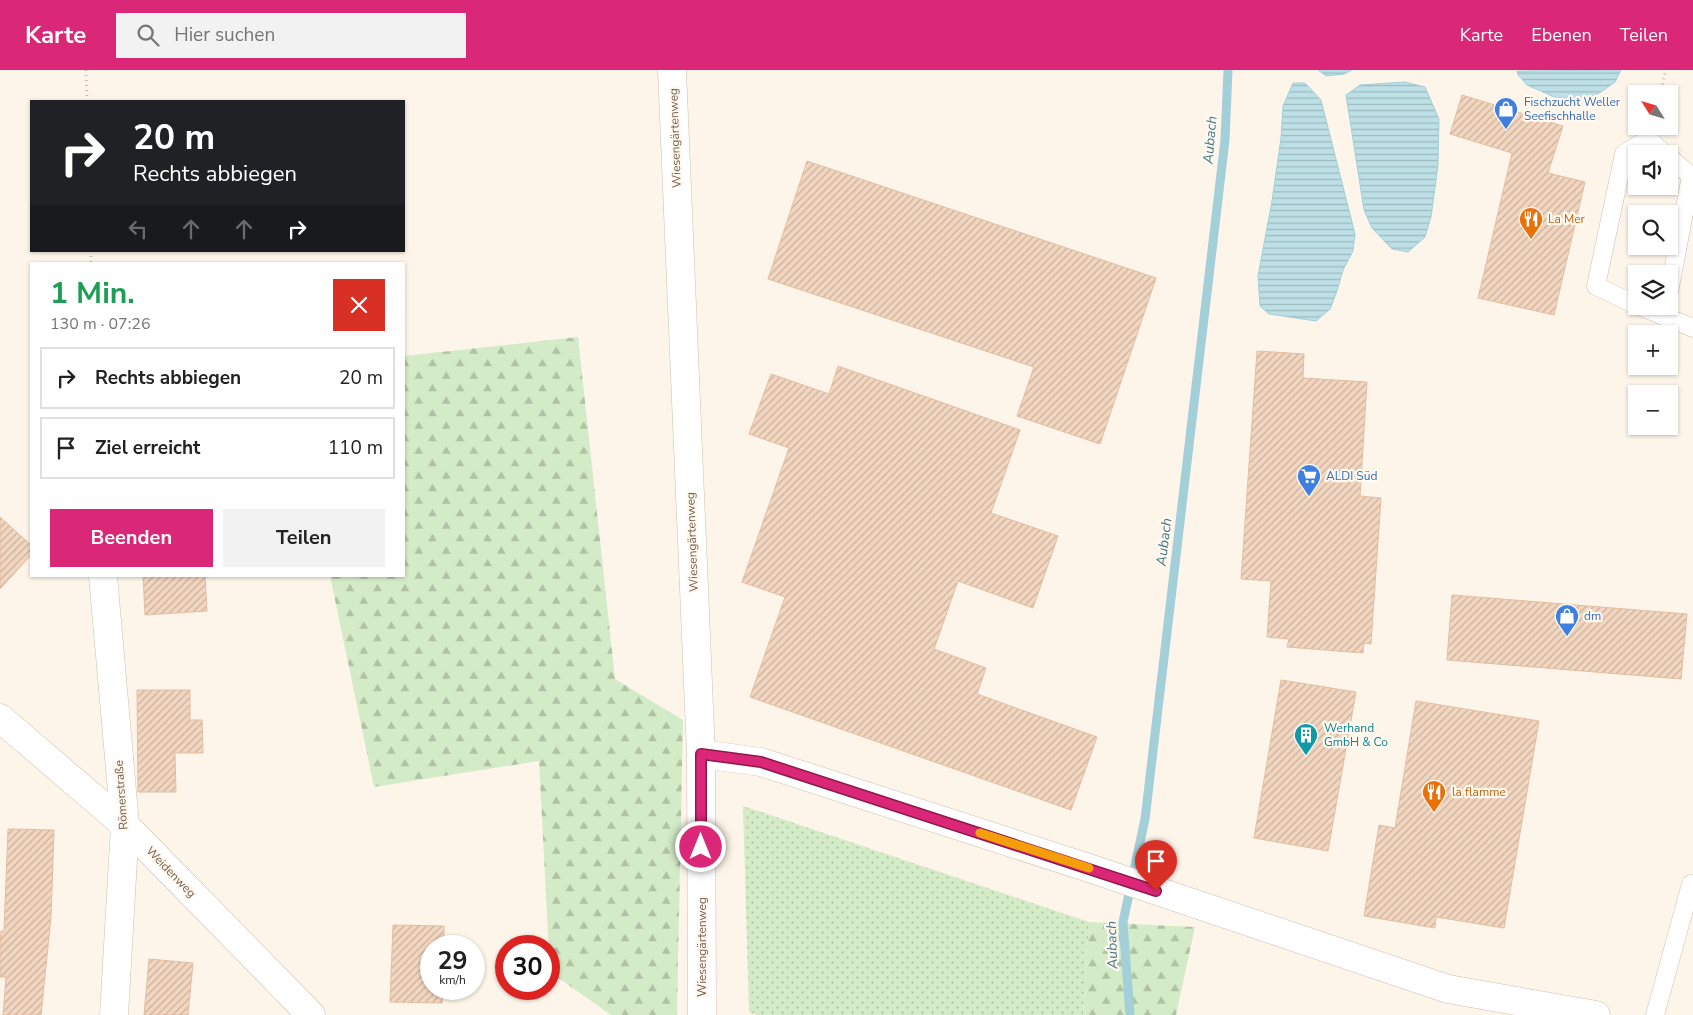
<!DOCTYPE html>
<html lang="de">
<head>
<meta charset="utf-8">
<style>
  :root { --surface:#fff; --page:#f2f2f2; --text:#222; --muted:#767676; --line:#e0e0e0; --accent:#db2777 }
  body { margin:0; font-family:"Nunito Sans",sans-serif; background:var(--page); color:var(--text); height:100vh; display:flex; flex-direction:column; font-size:19px; white-space:nowrap }
  * { box-sizing:border-box; margin:0 }
  p { font-size:16px; color:var(--muted) }
  .icon { flex:none; width:28px; height:28px; fill:none; stroke:currentColor; stroke-width:2; stroke-linecap:round; stroke-linejoin:round }
  .map { position:relative; flex:1; overflow:hidden }
  .details { position:absolute; left:30px; top:192px; width:375px; height:315px; display:flex; flex-direction:column; background:var(--surface); border-radius:0px; box-shadow:0 1px 4px #0004 }
  .details>* { flex:none }
  .hud { position:absolute; left:30px; top:30px; width:375px; height:152px; border-radius:0px; box-shadow:0 1px 4px #0004; background:#202124; color:#fff; overflow:hidden }
  .needle { width:32px; rotate:307deg }
  .tools { position:absolute; left:1628px; top:15px; display:grid; gap:10px }
  .tools a { display:grid; place-items:center; width:50px; height:50px; border-radius:0px; background:var(--surface); box-shadow:0 1px 4px #0004; font-size:25px }
  .speed { position:absolute; left:420px; top:865px; display:flex; gap:10px; font-size:25px; font-weight:700; text-align:center }
  .speed>* { display:grid; place-content:center; width:65px; height:65px; border-radius:50%; background:var(--surface); box-shadow:0 1px 4px #0004; line-height:1 }
  .speed small { font-size:12px; font-weight:400 }
  .speed .limit { border:8px solid #d22; background:#fff; color:#111 }
  .pin { position:absolute; display:grid; place-items:center; width:42px; height:42px; color:#fff; margin:-51px -21px; border-radius:50% 50% 50% 0; rotate:-45deg; box-shadow:0 0 5px #0007 }
  .pin .icon { rotate:45deg }
  .me { position:absolute; width:55px; margin:-28px; rotate:0deg; stroke-linejoin:round; filter:drop-shadow(0 0 4px #0008) }
  .turn { display:flex; align-items:center; gap:18px; height:105px; padding:0 20px; font-size:22px }
  .turn .icon { width:65px; height:65px; stroke-width:2.5 }
  .turn b { display:block; font-size:35px; line-height:42px }
  .lanes { display:flex; align-items:center; height:48px; padding:0 20px; background:#0003; justify-content:center; gap:25px; direction:ltr }
  .lanes .off { opacity:.35 }
  .round { display:grid; place-items:center; flex:none; width:52px; height:52px; border-radius:0px; background:var(--page) }
  .head { display:flex; align-items:center; justify-content:space-between; height:85px; padding:0 20px }
  h1 { font-size:30px; font-weight:700; line-height:38px; color:#1e9e55 }
  .cta { display:flex; gap:10px; margin-top:auto; padding:10px 20px }
  .cta a { flex:1; height:58px; border-radius:0px; background:var(--accent); color:#fff; font-size:20px; font-weight:700; line-height:58px; text-align:center }
  .cta a+a { background:var(--page); color:var(--text) }
  ul { padding:0; list-style:none }
  li { display:flex; align-items:center; gap:15px; height:62px; margin:0 10px 8px; padding:0 10px; border:2px solid var(--line); border-radius:0px }
  li div { flex:1 }
  li b { display:block; font-size:19px }
  li em { font-style:normal }
  header { display:flex; align-items:center; gap:30px; box-sizing:border-box; height:70px; padding:0 25px; background:var(--accent); color:#fff }
  header strong { font-size:24px }
  nav { display:flex; gap:28px; margin-inline-start:auto; font-size:18px }
  .search { width:350px; height:45px; background:var(--page); display:flex; align-items:center; gap:12px; box-sizing:border-box; padding:0 18px; border-radius:0px; color:var(--muted); font-size:19px }
  .map>svg:first-child { display:block }
  .green { fill:url(#green-dots) }
  .forest { fill:url(#forest-firs) }
  .water { fill:url(#water-rules); stroke:#a3cfd9 }
  .lines { fill:none; stroke-linecap:round; stroke-linejoin:round }
  .stream { stroke:#a3cfd9; stroke-width:9 }
  .building { fill:url(#building-hatch); stroke:#e5bda1 }
  .lane-casing { stroke:#cfbeae; stroke-width:19 }
  .street-casing { stroke:#cfbeae; stroke-width:29 }
  .path { stroke:#d8b9a3; stroke-width:3; stroke-dasharray:1 4; stroke-linecap:butt }
  .lane { stroke:#fff; stroke-width:18 }
  .street { stroke:#fff; stroke-width:28 }
  .route-casing { stroke:#8e194d; stroke-width:12 }
  .route { stroke:#db2777; stroke-width:9 }
  .slow { stroke:#f59e0b; stroke-width:9 }
  .labels { text-anchor:middle; dominant-baseline:central; stroke-width:4.5; stroke-linejoin:round; paint-order:stroke }
  .shop-label { font-size:12px; fill:#366cbe; stroke:#fff9f0; text-anchor:start }
  .street-label { font-size:12px; fill:#785d4c; stroke:#fff9f0 }
  .food-label { font-size:12px; fill:#c56008; stroke:#fff9f0; text-anchor:start }
  .culture-label { font-size:12px; fill:#0d838f; stroke:#fff9f0; text-anchor:start }
  .water-label { font-size:14px; font-style:italic; fill:#437783; stroke:#fff9f0 }
</style>
</head>
<body>
<header>
<strong>Karte</strong>
<div class="search"><svg class="icon" aria-label="search" viewBox="0 0 24 24"><circle cx="10" cy="10" r="6"/><path d="M15 15l6 6"/></svg>Hier suchen</div>
<nav><a>Karte</a><a>Ebenen</a><a>Teilen</a></nav>
</header>
<div class="map">
<svg width="1693" height="945" viewBox="0 0 1693 945">
  <defs>
    <pattern id="green-dots" width="8" height="8" patternUnits="userSpaceOnUse" patternTransform="scale(1.25)"><rect width="8" height="8" fill="#d4ebc7"/><path d="M2 2h.1M6 6h.1" fill="none" stroke="#b1c2a4" stroke-width="1.8" stroke-linecap="round"/></pattern>
    <pattern id="forest-firs" width="22" height="20" patternUnits="userSpaceOnUse" patternTransform="scale(1.25)"><rect width="22" height="20" fill="#d4ebc7"/><path d="M5 1l3.5 6h-7zM16 11l3.5 6h-7z" fill="#b1c2a4"/></pattern>
    <pattern id="water-rules" width="6" height="5" patternUnits="userSpaceOnUse" patternTransform="scale(1.25)"><rect width="6" height="5" fill="#bde0e7"/><path d="M0 2.5h6" fill="none" stroke="#9eb9bd"/></pattern>
    <pattern id="building-hatch" width="6" height="6" patternUnits="userSpaceOnUse" patternTransform="scale(1.25)"><rect width="6" height="6" fill="#f2d6c0"/><path d="M-1 1l2-2M0 6l6-6M5 7l2-2" fill="none" stroke="#c9b19e"/></pattern>
  </defs>
  <rect width="100%" height="100%" fill="#fdf5e9"/>
  <path class="green" d="M 743,736 L 1089,852 L 1083,945 L 757,945 L 749,942 Z"/>
  <path class="forest" d="M 578,267 L 615,609 L 683,650 L 677,945 L 611,945 L 550,902 L 539,691 L 374,717 L 330,506 L 404,506 L 404,286 Z
    M 1089,852 L 1195,857 L 1176,945 L 1083,945 Z"/>
  <path class="water" d="M 1318,0 L 1352,0 L 1344,4 L 1326,6 Z
    M 1621,0 L 1615,12 L 1601,22 L 1589,28 L 1561,30 L 1527,15 L 1518,5 L 1517,1 Z
    M 1405,12 L 1425,17 L 1439,49 L 1438,95 L 1431,147 L 1425,167 L 1408,182 L 1392,179 L 1372,158 L 1364,140 L 1346,25 L 1360,15 Z
    M 1293,13 L 1305,13 L 1321,30 L 1355,164 L 1353,181 L 1343,200 L 1337,221 L 1330,239 L 1316,251 L 1269,244 L 1260,236 L 1258,206 L 1272,131 L 1281,68 L 1283,36 Z"/>
  <g class="lines">
    <path class="stream" d="M 1130,945 L 1123,852 L 1145,749 L 1225,70 L 1228,0"/>
  </g>
  <path class="building" d="M 1462,25 L 1563,56 L 1548,103 L 1585,112 L 1554,245 L 1478,228 L 1512,83 L 1450,64 Z
    M 807,91 L 1156,208 L 1100,374 L 1017,346 L 1034,297 L 768,209 Z
    M 1257,281 L 1304,284 L 1303,308 L 1367,312 L 1360,426 L 1381,428 L 1371,574 L 1364,573 L 1363,583 L 1287,577 L 1289,569 L 1267,567 L 1271,511 L 1241,509 Z
    M 838,296 L 1020,360 L 991,443 L 1058,466 L 1033,538 L 958,511 L 934,579 L 986,598 L 977,624 L 1097,667 L 1071,740 L 750,627 L 785,527 L 742,512 L 789,378 L 749,364 L 771,304 L 829,324 Z
    M 0,447 L 31,475 L 31,485 L 0,519 Z
    M 143,506 L 205,506 L 207,541 L 145,545 Z
    M 1452,525 L 1687,544 L 1681,609 L 1447,590 Z
    M 1281,610 L 1356,622 L 1328,781 L 1254,768 Z
    M 137,620 L 190,620 L 190,650 L 202,650 L 203,683 L 175,683 L 176,722 L 138,722 Z
    M 1416,631 L 1539,651 L 1504,858 L 1436,847 L 1435,858 L 1364,846 L 1379,755 L 1395,758 Z
    M 8,759 L 54,760 L 51,847 L 41,945 L 3,945 L 6,907 L 0,907 L 0,875 L 1,861 L 4,861 Z
    M 393,855 L 444,856 L 444,876 L 431,876 L 431,919 L 443,919 L 442,933 L 390,932 Z
    M 149,889 L 193,893 L 188,945 L 144,945 Z"/>
  <g class="lines">
    <g class="lane-casing">
      <path id="lane" d="M 1669,87 L 1691,106 L 1669,222
        M 1636,235 L 1596,216 L 1624,84 L 1648,69 L 1665,84
        M 1639,236 L 1693,258
        M 1655,945 L 1691,814"/>
    </g>
    <g class="street-casing">
      <path id="street" d="M 672,0 L 701,684 L 702,945
        M 103,506 L 125,755 L 114,945
        M 0,648 L 125,755 L 311,945
        M 701,684 L 761,692 L 1089,798 L 1448,919 L 1596,945"/>
    </g>
    <path class="path" d="M 86,0 L 87,31
      M 1660,24 L 1666,0
      M 91,181 L 91,194"/>
    <use href="#lane" class="lane"/>
    <use href="#street" class="street"/>
  </g>
  <g class="lines">
    <g class="route-casing">
      <path id="route" d="M 701,777 L 701,684 L 761,692 L 1156,821"/>
    </g>
    <use href="#route" class="route"/>
    <path class="slow" d="M 980,763 L 1089,798"/>
  </g>
  <defs>
    <g id="shop-pin" transform="scale(1.25)"><path d="M0 17L-7.5 6A9.5 9.5 0 1 1 7.5 6Z" fill="#3f7fe0" stroke="#fff9f0"/><path d="M-5-2.5h2.3a2.7 3.5 0 0 1 5.4 0H5L5.5 6h-11ZM-1.5-2.5h3a1.5 2.3 0 0 0-3 0Z" fill="#fff"/></g>
    <g id="restaurant-pin" transform="scale(1.25)"><path d="M0 17L-7.5 6A9.5 9.5 0 1 1 7.5 6Z" fill="#e8710a" stroke="#fff9f0"/><path d="M-5-6h1v4h1v-4h1v4h1v-4h1v5L-1.5 .5V6h-2V.5L-5-1ZM5-6V6H3V1.5H1.5Q1.5-4 5-6Z" fill="#fff"/></g>
    <g id="supermarket-pin" transform="scale(1.25)"><path d="M0 17L-7.5 6A9.5 9.5 0 1 1 7.5 6Z" fill="#3f7fe0" stroke="#fff9f0"/><path d="M-6-5.5h2.5l.6 2H6L4.5 2H-2.5L-4.4-4H-6ZM-1.5 3.2a1.3 1.3 0 1 0 .1 0ZM3 3.2a1.3 1.3 0 1 0 .1 0Z" fill="#fff"/></g>
    <g id="building-pin" transform="scale(1.25)"><path d="M0 17L-7.5 6A9.5 9.5 0 1 1 7.5 6Z" fill="#0f9aa8" stroke="#fff9f0"/><path d="M-4-6H4V6H1V3H-1V6H-4ZM-2.5-4.3h1.7v1.8h-1.7ZM.8-4.3h1.7v1.8H.8ZM-2.5-1h1.7V.8h-1.7ZM.8-1h1.7V.8H.8Z" fill="#fff"/></g>
  </defs>
  <g fill-rule="evenodd">
    <use href="#shop-pin" x="1506" y="39"/>
    <use href="#restaurant-pin" x="1531" y="149"/>
    <use href="#supermarket-pin" x="1309" y="406"/>
    <use href="#shop-pin" x="1567" y="546"/>
    <use href="#building-pin" x="1306" y="665"/>
    <use href="#restaurant-pin" x="1434" y="722"/>
  </g>
  <g class="labels">
    <g class="shop-label">
      <text x="1524" y="32">Fischzucht Weller<tspan x="1524" dy="14">Seefischhalle</tspan></text>
      <text x="1326" y="406">ALDI Süd</text>
      <text x="1584" y="546">dm</text>
    </g>
    <g class="street-label">
      <text transform="translate(675 68) rotate(-92)">Wiesengärtenweg</text>
      <text transform="translate(692 472) rotate(-92)">Wiesengärtenweg</text>
      <text transform="translate(121 725) rotate(-94)">Römerstraße</text>
      <text transform="translate(171 802) rotate(46)">Weidenweg</text>
      <text transform="translate(702 877) rotate(-90)">Wiesengärtenweg</text>
    </g>
    <g class="food-label">
      <text x="1548" y="149">La Mer</text>
      <text x="1452" y="722">la flamme</text>
    </g>
    <g class="culture-label">
      <text x="1324" y="658">Werhand<tspan x="1324" dy="14">GmbH &amp; Co</tspan></text>
    </g>
    <g class="water-label">
      <text transform="translate(1210 70) rotate(-85)">Aubach</text>
      <text transform="translate(1164 472) rotate(-83)">Aubach</text>
      <text transform="translate(1112 875) rotate(-92)">Aubach</text>
    </g>
  </g>
</svg>
<div class="tools">
<a><svg class="needle" viewBox="-14 -14 28 28"><path d="M0-13l5 13h-10z" fill="#e53935"/><path d="M0 13l5-13h-10z" fill="#767676"/></svg></a>
<a><svg class="icon" aria-label="sound" viewBox="0 0 24 24"><path d="M4 9h4l5-4v14l-5-4H4zM17 9q2 3 0 6"/></svg></a>
<a><svg class="icon" aria-label="search" viewBox="0 0 24 24"><circle cx="10" cy="10" r="6"/><path d="M15 15l6 6"/></svg></a>
<a><svg class="icon" aria-label="layers" viewBox="0 0 24 24"><path d="M12 4l9 5-9 5-9-5zM3 14l9 5 9-5"/></svg></a>
<a>+</a>
<a>−</a>
</div>
<div class="speed"><div>29<small>km/h</small></div><div class="limit">30</div></div>
<div class="pin" style="left:1156px;top:821px;background:#d93025"><svg class="icon" aria-label="arrive" viewBox="0 0 24 24"><path d="M6 21V4h12l-3 4 3 4H6"/></svg></div>
<svg class="me" style="left:701px;top:777px" viewBox="-20 -20 40 40"><circle r="17" fill="#db2777" stroke="#fff" stroke-width="3"/><path d="M0-11L8 9 0 5-8 9z" fill="#fff"/></svg>
<div class="hud">
<div class="turn"><svg class="icon" aria-label="right" viewBox="0 0 24 24"><path d="M7 20v-9h11M14 6l5 5-5 5"/></svg><div><b>20 m</b>Rechts abbiegen</div></div>
<div class="lanes"><svg class="icon off" aria-label="left" viewBox="0 0 24 24"><path d="M17 20v-9H6M10 6l-5 5 5 5"/></svg><svg class="icon off" aria-label="ahead" viewBox="0 0 24 24"><path d="M12 20V5M6 11l6-6 6 6"/></svg><svg class="icon off" aria-label="ahead" viewBox="0 0 24 24"><path d="M12 20V5M6 11l6-6 6 6"/></svg><svg class="icon" aria-label="right" viewBox="0 0 24 24"><path d="M7 20v-9h11M14 6l5 5-5 5"/></svg></div>
</div>
<section class="details">
<div class="head"><div><h1>1 Min.</h1><p>130 m · 07:26</p></div><a class="round" style="background:#d93025;color:#fff"><svg class="icon" aria-label="close" viewBox="0 0 24 24"><path d="M6 6l12 12M18 6L6 18"/></svg></a></div>
<ul>
<li><svg class="icon" aria-label="right" viewBox="0 0 24 24"><path d="M7 20v-9h11M14 6l5 5-5 5"/></svg><div><b>Rechts abbiegen</b></div><em>20 m</em></li>
<li><svg class="icon" aria-label="arrive" viewBox="0 0 24 24"><path d="M6 21V4h12l-3 4 3 4H6"/></svg><div><b>Ziel erreicht</b></div><em>110 m</em></li>
</ul>
<div class="cta"><a>Beenden</a><a>Teilen</a></div>
</section>
</div>
</body>
</html>
